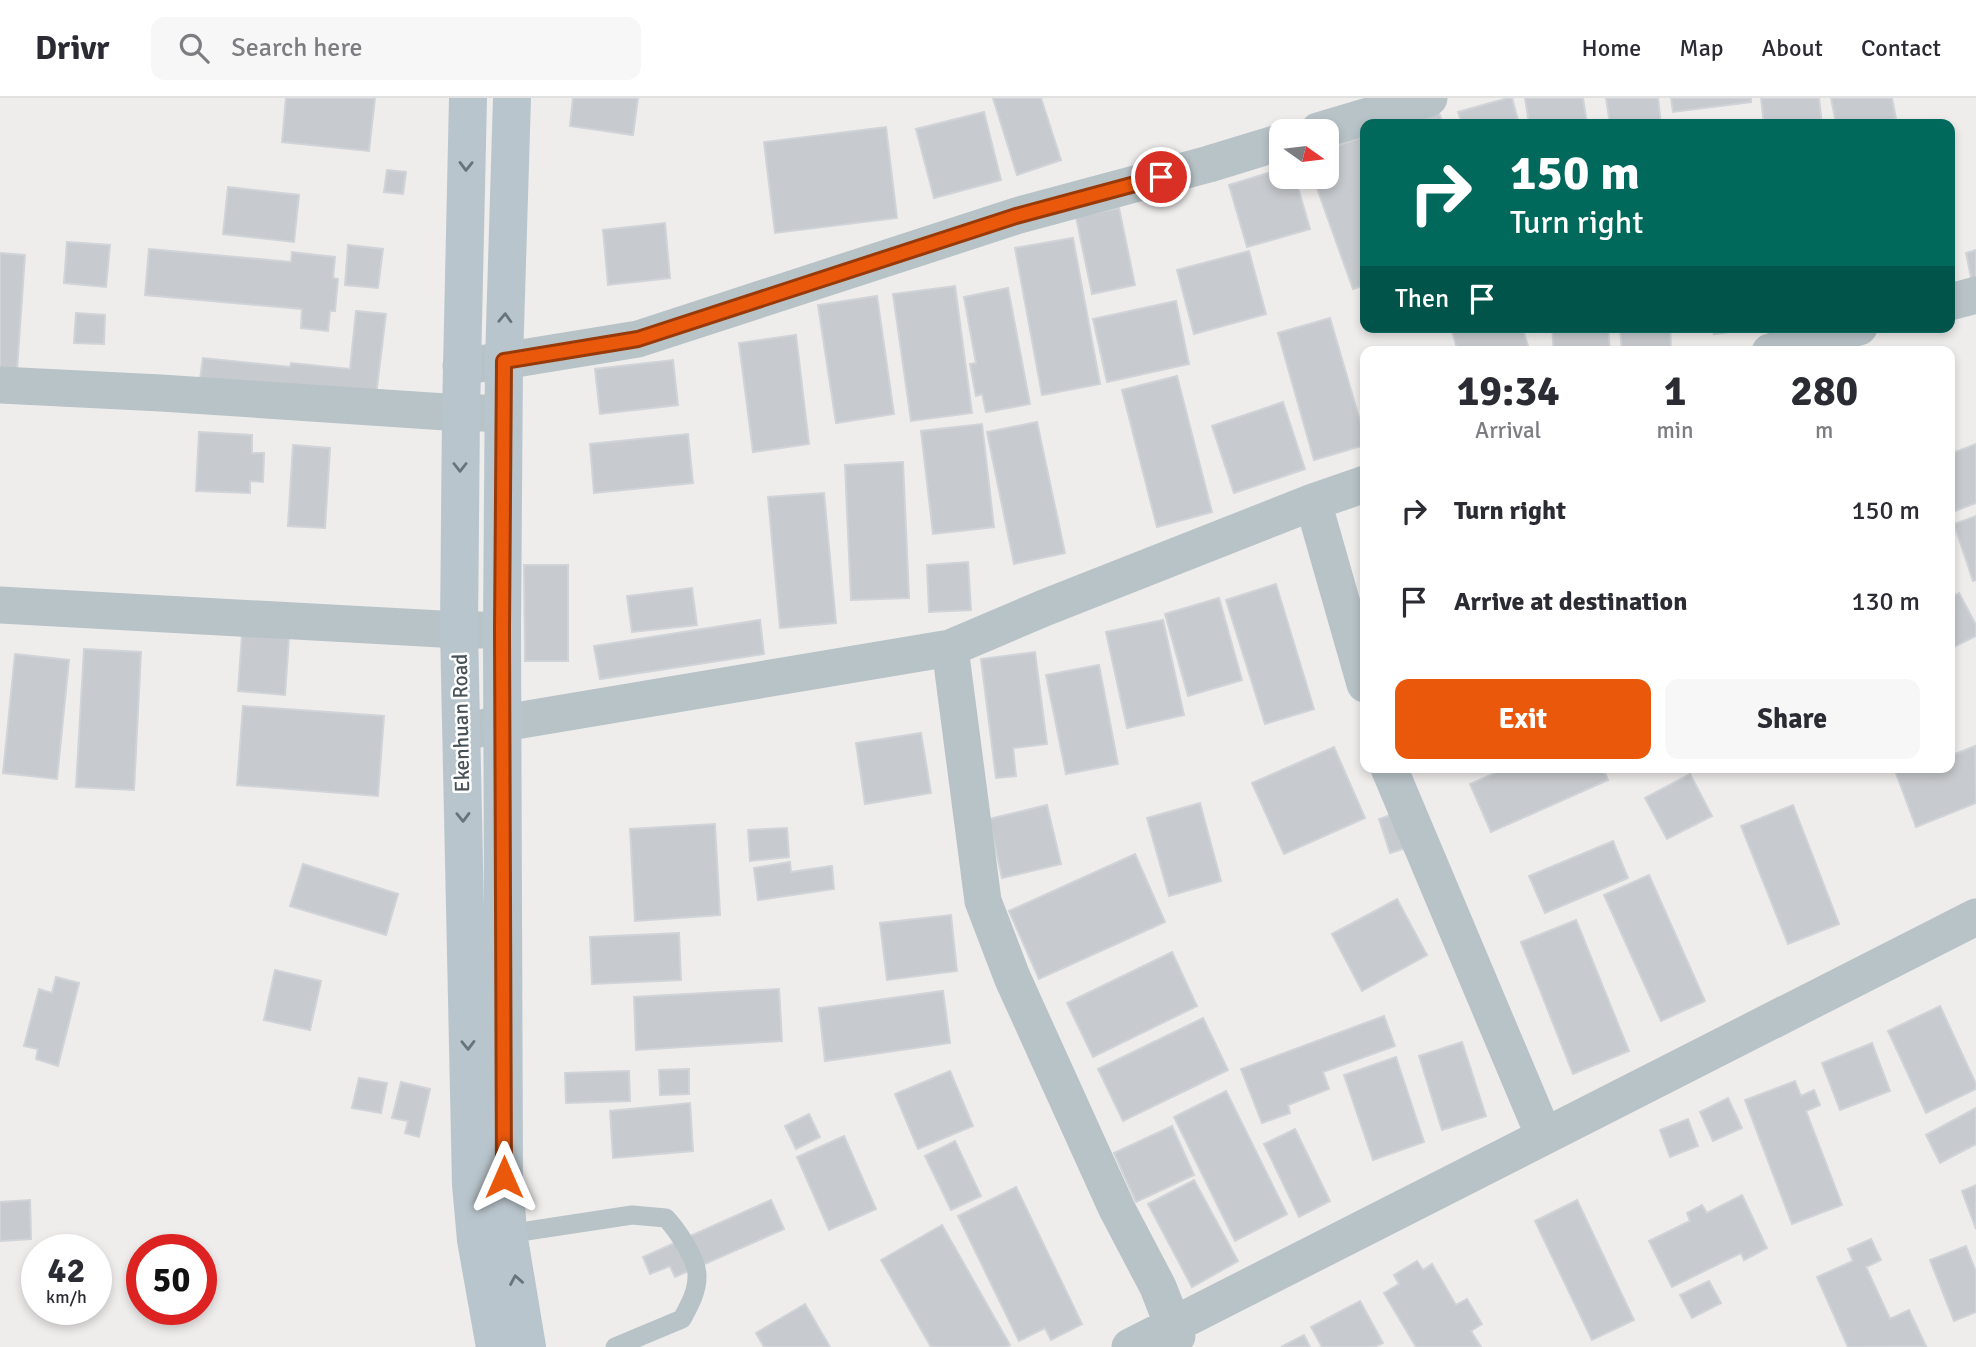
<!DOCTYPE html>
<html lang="en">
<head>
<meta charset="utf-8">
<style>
  :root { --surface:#fff; --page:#f7f7f7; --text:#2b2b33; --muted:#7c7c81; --line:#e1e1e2; --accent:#ea580c }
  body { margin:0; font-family:Signika,sans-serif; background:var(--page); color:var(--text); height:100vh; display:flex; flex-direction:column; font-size:26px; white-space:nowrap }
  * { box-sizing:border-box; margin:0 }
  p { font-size:23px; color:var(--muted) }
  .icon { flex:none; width:38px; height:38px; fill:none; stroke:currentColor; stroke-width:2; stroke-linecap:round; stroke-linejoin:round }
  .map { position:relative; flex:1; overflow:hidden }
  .drawer { position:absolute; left:1360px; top:248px; width:595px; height:427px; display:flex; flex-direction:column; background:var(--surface); border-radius:14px; box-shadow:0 4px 10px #0003 }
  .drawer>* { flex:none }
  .hud { position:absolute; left:1360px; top:21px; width:595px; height:214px; border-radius:14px; box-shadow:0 4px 10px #0003; background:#00695c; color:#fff; overflow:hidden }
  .needle { width:46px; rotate:104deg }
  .controls { position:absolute; left:1269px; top:21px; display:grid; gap:14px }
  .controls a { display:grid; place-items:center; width:70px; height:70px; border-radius:14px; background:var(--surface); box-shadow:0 4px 10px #0003; font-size:35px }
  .speed { position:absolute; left:21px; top:1136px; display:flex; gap:14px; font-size:35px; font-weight:700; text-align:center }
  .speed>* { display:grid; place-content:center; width:91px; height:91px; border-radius:50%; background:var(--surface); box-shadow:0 4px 10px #0003; line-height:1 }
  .speed small { font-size:18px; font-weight:400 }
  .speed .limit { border:10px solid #d22; background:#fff; color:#111 }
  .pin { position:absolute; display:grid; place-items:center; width:60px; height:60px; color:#fff; margin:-30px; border:4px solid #fff; border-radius:50%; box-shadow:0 2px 7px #0007 }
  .me { position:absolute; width:77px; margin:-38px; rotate:0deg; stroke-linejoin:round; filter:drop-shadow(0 0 5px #0008) }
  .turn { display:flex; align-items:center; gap:24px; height:147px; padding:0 35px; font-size:32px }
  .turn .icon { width:91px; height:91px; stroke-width:2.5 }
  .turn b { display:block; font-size:49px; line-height:60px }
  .then { display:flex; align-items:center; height:66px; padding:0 35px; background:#0003; gap:14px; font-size:26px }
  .eta { display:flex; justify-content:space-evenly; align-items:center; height:119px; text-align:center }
  .eta b { font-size:42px; font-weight:800; line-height:49px }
  .cta { display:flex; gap:14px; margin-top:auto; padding:14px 35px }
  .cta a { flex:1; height:80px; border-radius:14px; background:var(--accent); color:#fff; font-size:28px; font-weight:800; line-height:80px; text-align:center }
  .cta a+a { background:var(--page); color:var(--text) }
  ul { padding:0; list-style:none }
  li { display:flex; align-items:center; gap:21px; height:91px; padding:0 35px }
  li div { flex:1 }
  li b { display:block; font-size:26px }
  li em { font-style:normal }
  header { display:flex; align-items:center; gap:42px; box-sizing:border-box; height:98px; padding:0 35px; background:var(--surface); border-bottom:2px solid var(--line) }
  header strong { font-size:33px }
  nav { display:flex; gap:38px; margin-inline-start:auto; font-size:24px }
  .search { width:490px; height:63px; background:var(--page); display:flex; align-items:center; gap:18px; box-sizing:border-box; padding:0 24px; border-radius:14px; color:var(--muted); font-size:26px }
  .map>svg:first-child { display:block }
  .building { fill:#c7cace; stroke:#d0d3d7; stroke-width:2 }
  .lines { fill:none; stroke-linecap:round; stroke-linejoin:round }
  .service { stroke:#b8c3c7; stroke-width:19 }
  .minor { stroke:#b8c3c7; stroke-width:37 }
  .secondary { stroke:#b9c5cc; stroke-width:38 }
  .oneway { stroke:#68747a }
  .route-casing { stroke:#983908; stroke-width:18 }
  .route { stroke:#ea580c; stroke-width:12 }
  .labels { text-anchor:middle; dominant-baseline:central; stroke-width:5; stroke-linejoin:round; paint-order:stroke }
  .street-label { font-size:21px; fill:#465257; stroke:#fff }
</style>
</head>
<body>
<header>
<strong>Drivr</strong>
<div class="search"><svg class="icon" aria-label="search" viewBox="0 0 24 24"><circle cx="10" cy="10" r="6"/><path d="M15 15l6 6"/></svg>Search here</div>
<nav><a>Home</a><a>Map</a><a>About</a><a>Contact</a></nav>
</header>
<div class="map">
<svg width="1976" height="1249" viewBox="0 0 1976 1249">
  <rect width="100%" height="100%" fill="#efecec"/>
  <path class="building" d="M 286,0 L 375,0 L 369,53 L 282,44 Z
    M 573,0 L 638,0 L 633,37 L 570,28 Z
    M 993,0 L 1041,0 L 1061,62 L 1017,77 Z
    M 1508,0 L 1512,0 L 1519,26 L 1462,26 L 1458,14 Z
    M 1525,0 L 1583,0 L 1587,26 L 1529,26 Z
    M 1606,0 L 1658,0 L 1661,26 L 1610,26 Z
    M 1671,0 L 1751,0 L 1751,4 L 1673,14 Z
    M 1761,0 L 1819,0 L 1822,26 L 1764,26 Z
    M 1831,0 L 1892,0 L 1896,21 L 1867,26 L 1836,26 Z
    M 1438,12 L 1443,26 L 1398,26 Z
    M 984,14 L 1001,82 L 934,100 L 916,31 Z
    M 886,29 L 897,120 L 775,135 L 764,44 Z
    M 1365,38 L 1365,187 L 1353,191 L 1313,79 L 1326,79 L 1326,52 Z
    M 1281,71 L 1281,79 L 1295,79 L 1310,131 L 1247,149 L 1229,87 Z
    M 387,72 L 406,74 L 403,96 L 384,94 Z
    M 228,89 L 299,97 L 294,144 L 223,136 Z
    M 1119,110 L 1135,187 L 1092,196 L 1076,119 Z
    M 665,125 L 670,180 L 608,187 L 603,132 Z
    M 1073,140 L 1100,286 L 1042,297 L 1015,150 Z
    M 67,144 L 110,147 L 106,189 L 64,185 Z
    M 348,147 L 383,151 L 378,190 L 345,187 Z
    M 149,151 L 291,164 L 292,154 L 335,159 L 333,180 L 338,181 L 335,213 L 330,213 L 328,233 L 301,230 L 302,211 L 145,197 Z
    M 1976,152 L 1976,183 L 1972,184 L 1966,155 Z
    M 1249,153 L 1266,216 L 1194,236 L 1177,172 Z
    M 0,155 L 25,157 L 17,272 L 0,271 Z
    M 955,188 L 972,315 L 911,323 L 893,196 Z
    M 1008,190 L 1030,306 L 986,314 L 982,296 L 976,298 L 970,266 L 976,265 L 964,199 Z
    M 877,198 L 894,316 L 836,325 L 818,207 Z
    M 1176,203 L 1189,266 L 1107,284 L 1093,221 Z
    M 356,213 L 386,216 L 376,297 L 199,288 L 203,260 L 290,269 L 291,265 L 350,271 Z
    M 76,215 L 105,217 L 104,246 L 74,245 Z
    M 1330,220 L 1365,340 L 1365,347 L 1314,362 L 1278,235 Z
    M 1451,229 L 1522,229 L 1530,254 L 1458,254 Z
    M 1552,229 L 1608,229 L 1610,254 L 1554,254 Z
    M 1620,229 L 1670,229 L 1671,253 L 1622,254 Z
    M 1713,229 L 1763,229 L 1714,236 Z
    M 796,237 L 809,346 L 753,354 L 739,245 Z
    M 673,262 L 678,307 L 600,316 L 595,271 Z
    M 1177,278 L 1212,414 L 1157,429 L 1122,292 Z
    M 1283,304 L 1305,371 L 1234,395 L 1212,328 Z
    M 1037,324 L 1065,455 L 1014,466 L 987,334 Z
    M 982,326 L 994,429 L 933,436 L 921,333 Z
    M 199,334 L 252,337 L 252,355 L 264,355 L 263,384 L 250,383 L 250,395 L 196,393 Z
    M 688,336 L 693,385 L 594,395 L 590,346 Z
    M 1976,346 L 1976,405 L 1950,415 L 1950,356 Z
    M 293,347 L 330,350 L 325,430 L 288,428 Z
    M 903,364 L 909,500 L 851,502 L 845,367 Z
    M 824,395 L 836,525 L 780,530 L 768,399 Z
    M 1976,418 L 1976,482 L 1973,483 L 1954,426 Z
    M 968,464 L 971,512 L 929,514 L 927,467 Z
    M 524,467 L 568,467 L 568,563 L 525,563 Z
    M 1276,486 L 1314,611 L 1265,626 L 1226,502 Z
    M 692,490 L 697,527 L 632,534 L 627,498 Z
    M 1959,495 L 1976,527 L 1976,538 L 1950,551 L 1950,500 Z
    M 1219,500 L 1242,582 L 1188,598 L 1165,516 Z
    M 760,522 L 764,556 L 600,581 L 594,548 Z
    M 1163,522 L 1184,617 L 1127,630 L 1106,534 Z
    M 242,537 L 289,539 L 285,597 L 238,593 Z
    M 84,551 L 141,554 L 134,692 L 76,689 Z
    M 1035,554 L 1047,646 L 1013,650 L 1016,678 L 996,680 L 981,561 Z
    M 15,556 L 69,562 L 57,681 L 3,675 Z
    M 1099,567 L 1118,666 L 1066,676 L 1046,577 Z
    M 243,608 L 384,618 L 378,698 L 237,687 Z
    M 921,635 L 931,695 L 865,706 L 856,645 Z
    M 1975,648 L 1976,705 L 1916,729 L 1894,670 L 1950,670 L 1950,658 Z
    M 1334,649 L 1365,720 L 1284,756 L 1252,685 Z
    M 1507,670 L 1603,670 L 1608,682 L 1491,734 L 1470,686 Z
    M 1690,676 L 1712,718 L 1667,741 L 1645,700 Z
    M 1200,705 L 1221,783 L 1169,798 L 1147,720 Z
    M 1047,707 L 1061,766 L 1002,780 L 989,721 Z
    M 1793,707 L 1839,826 L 1788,846 L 1741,728 Z
    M 1396,715 L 1409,749 L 1390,755 L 1379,721 Z
    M 715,726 L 720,817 L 635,823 L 630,731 Z
    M 787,730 L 789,759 L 750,763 L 748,732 Z
    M 1613,743 L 1628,780 L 1545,815 L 1529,778 Z
    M 1135,756 L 1165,824 L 1039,881 L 1009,813 Z
    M 790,764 L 791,774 L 832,768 L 834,791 L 758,802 L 754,770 Z
    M 303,766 L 398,796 L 386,837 L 290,808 Z
    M 1649,777 L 1705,903 L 1661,923 L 1604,797 Z
    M 1397,801 L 1427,857 L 1362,893 L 1332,836 Z
    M 951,817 L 957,873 L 887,882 L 880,825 Z
    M 1576,822 L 1629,953 L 1573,976 L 1521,844 Z
    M 679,835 L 681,882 L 592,886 L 590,839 Z
    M 1172,854 L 1197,908 L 1093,959 L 1067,905 Z
    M 275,872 L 321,883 L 310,932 L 264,922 Z
    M 56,879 L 79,885 L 58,968 L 36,961 L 38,951 L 24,948 L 39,891 L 52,895 Z
    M 779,891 L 782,943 L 636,952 L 634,899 Z
    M 943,893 L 950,945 L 825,963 L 819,910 Z
    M 1940,908 L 1976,986 L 1976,991 L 1926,1015 L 1888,933 Z
    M 1384,918 L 1395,948 L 1323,974 L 1329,991 L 1288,1007 L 1290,1015 L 1262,1025 L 1241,971 Z
    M 1203,920 L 1228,972 L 1123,1023 L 1098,971 Z
    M 1462,944 L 1486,1018 L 1442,1032 L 1419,958 Z
    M 1872,945 L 1890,993 L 1840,1012 L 1822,965 Z
    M 1396,959 L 1424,1044 L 1373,1062 L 1344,977 Z
    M 689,971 L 689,996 L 660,997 L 659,972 Z
    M 629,973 L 630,1003 L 566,1005 L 565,975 Z
    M 950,973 L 973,1028 L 918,1051 L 895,996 Z
    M 359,980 L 387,985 L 381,1015 L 352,1010 Z
    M 1795,983 L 1801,998 L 1814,992 L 1820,1007 L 1806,1013 L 1842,1107 L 1792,1126 L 1745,1002 Z
    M 401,984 L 430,991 L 419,1039 L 405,1035 L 408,1023 L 392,1020 Z
    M 1226,993 L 1287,1116 L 1235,1143 L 1174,1019 Z
    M 1728,1000 L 1742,1030 L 1713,1043 L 1700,1014 Z
    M 690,1005 L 693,1053 L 613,1060 L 610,1013 Z
    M 1976,1010 L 1976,1046 L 1940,1065 L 1926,1037 Z
    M 809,1016 L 820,1039 L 796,1051 L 785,1028 Z
    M 1688,1021 L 1698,1048 L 1670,1059 L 1660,1032 Z
    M 1172,1028 L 1194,1077 L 1136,1104 L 1114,1055 Z
    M 1295,1031 L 1330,1103 L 1299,1119 L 1264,1046 Z
    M 844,1038 L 876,1111 L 829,1132 L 797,1059 Z
    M 955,1043 L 981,1098 L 951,1112 L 925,1058 Z
    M 1194,1082 L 1238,1163 L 1192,1189 L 1148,1106 Z
    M 1976,1087 L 1976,1131 L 1962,1093 Z
    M 1016,1089 L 1082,1226 L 1051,1242 L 1045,1230 L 1019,1243 L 958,1118 Z
    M 1742,1097 L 1767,1150 L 1744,1162 L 1741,1155 L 1672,1189 L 1649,1143 L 1690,1123 L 1687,1115 L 1702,1107 L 1707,1115 Z
    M 30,1102 L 31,1141 L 0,1143 L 0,1104 Z
    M 771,1102 L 784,1131 L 675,1179 L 670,1168 L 650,1176 L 643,1159 Z
    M 1577,1102 L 1634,1222 L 1592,1242 L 1535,1123 Z
    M 942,1127 L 1010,1247 L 1006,1249 L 931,1249 L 881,1162 Z
    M 1871,1141 L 1881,1162 L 1866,1169 L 1890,1221 L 1909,1212 L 1926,1248 L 1848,1249 L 1817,1179 L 1853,1163 L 1848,1151 Z
    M 1966,1148 L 1976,1174 L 1976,1214 L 1954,1223 L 1930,1162 Z
    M 1417,1163 L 1423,1172 L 1432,1166 L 1456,1207 L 1467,1201 L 1482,1226 L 1471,1233 L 1481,1249 L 1416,1249 L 1384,1195 L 1399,1186 L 1394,1177 Z
    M 1709,1183 L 1721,1205 L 1692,1220 L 1680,1197 Z
    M 1360,1203 L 1383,1245 L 1374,1249 L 1322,1249 L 1311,1229 Z
    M 805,1206 L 830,1249 L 764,1249 L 756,1235 Z
    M 1304,1237 L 1310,1249 L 1281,1249 Z"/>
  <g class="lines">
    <path class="service" d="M 501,1137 L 632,1117 L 666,1120 C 677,1132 698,1162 697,1179 C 697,1194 689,1208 682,1221 L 615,1249"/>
    <path class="minor" d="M 1318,33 L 1429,0
      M 1950,204 L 1976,197
      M 1770,254 L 1859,229
      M 461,268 L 504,263 L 638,241 L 1016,118 L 1209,66 L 1281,44
      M 0,287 L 161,295 L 461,315 L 503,315
      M 1313,404 L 1365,586
      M 0,507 L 459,532 L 502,532
      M 950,550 L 983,803 L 1012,879 L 1117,1111 L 1158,1189 L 1177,1238
      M 462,635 L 503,625 L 950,550 L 1044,510 L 1313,404 L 1365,386
      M 1389,670 L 1544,1038
      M 1130,1249 L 1976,819"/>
    <path class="secondary" d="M 468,0 L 461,315 L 459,532 L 471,1086 L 476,1142 L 495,1249
      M 512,0 L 504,263 L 502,532 L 504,1079 L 508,1135 L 527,1249"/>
  </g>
  <defs><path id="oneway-chevron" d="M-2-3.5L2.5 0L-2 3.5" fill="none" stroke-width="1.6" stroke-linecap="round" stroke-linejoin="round" transform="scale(1.75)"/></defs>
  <g class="oneway">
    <use href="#oneway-chevron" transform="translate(466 68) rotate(91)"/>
    <use href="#oneway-chevron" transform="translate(505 220) rotate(-88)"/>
    <use href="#oneway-chevron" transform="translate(460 369) rotate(90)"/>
    <use href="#oneway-chevron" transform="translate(463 719) rotate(89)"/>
    <use href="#oneway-chevron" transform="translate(468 947) rotate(89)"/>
    <use href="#oneway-chevron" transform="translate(516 1182) rotate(-100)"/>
  </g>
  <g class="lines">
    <g class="route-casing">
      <path id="route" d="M 504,1079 L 502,532 L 504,263 L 638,241 L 1016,118 L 1161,79"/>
    </g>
    <use href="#route" class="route"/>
  </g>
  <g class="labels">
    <g class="street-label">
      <text transform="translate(461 625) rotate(-91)">Ekenhuan Road</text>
    </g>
  </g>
</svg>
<div class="controls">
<a><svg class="needle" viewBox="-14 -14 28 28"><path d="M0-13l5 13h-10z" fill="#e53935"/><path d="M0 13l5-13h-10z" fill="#7c7c81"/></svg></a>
</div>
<div class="speed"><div>42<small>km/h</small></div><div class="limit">50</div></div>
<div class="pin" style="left:1161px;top:79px;background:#d93025"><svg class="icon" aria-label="arrive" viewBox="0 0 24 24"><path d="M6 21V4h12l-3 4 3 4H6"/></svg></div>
<svg class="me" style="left:504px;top:1079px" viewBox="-20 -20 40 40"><path d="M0-17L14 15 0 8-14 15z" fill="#ea580c" stroke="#fff" stroke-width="4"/></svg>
<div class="hud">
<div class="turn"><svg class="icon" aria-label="right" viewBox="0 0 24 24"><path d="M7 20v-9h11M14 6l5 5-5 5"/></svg><div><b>150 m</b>Turn right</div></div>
<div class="then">Then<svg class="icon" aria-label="arrive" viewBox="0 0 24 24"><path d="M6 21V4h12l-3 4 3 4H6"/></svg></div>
</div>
<section class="drawer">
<div class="eta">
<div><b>19:34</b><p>Arrival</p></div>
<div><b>1</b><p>min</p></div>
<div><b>280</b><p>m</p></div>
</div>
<ul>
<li><svg class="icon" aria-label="right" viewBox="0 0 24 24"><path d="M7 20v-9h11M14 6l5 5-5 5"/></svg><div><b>Turn right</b></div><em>150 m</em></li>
<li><svg class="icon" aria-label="arrive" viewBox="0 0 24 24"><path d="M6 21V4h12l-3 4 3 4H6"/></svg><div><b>Arrive at destination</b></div><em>130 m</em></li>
</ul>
<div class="cta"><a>Exit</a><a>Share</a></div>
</section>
</div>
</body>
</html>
